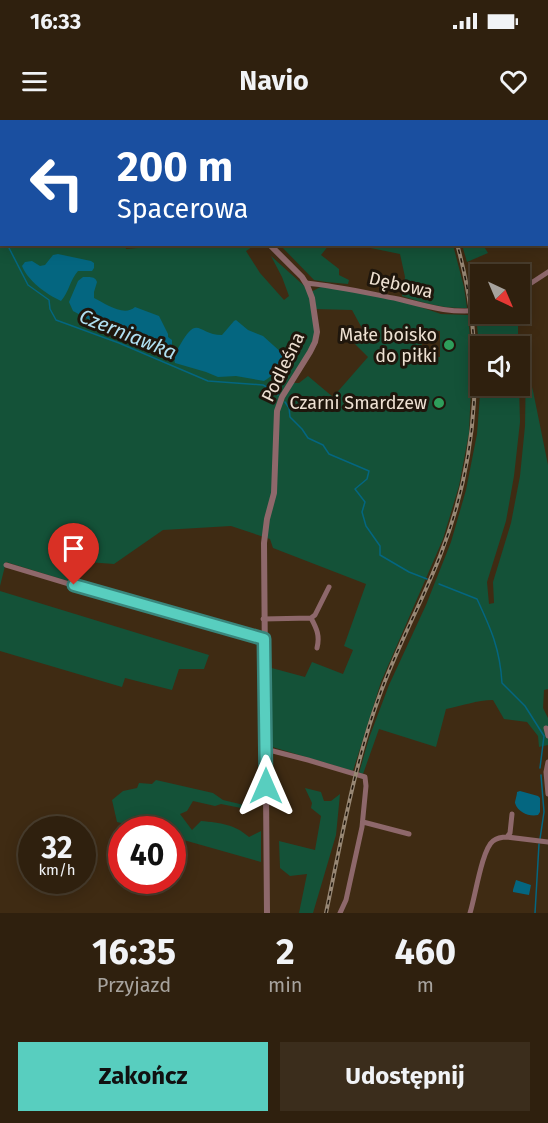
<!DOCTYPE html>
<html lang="pl">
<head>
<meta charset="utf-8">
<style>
  :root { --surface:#2f200e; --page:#3b2d1c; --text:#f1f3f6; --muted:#a7a39e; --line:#4a3e2e; --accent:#58cebf }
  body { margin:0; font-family:"Fira Sans",sans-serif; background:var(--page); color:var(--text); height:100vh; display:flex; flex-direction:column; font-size:22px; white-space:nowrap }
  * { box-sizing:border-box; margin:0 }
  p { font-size:20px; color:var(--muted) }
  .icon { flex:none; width:33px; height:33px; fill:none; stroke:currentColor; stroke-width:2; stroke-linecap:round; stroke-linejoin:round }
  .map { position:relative; height:793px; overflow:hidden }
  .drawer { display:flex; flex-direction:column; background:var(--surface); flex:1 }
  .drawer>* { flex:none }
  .banner { position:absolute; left:0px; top:0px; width:549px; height:126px; box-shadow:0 3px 15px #0003,0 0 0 2px var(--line); background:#1a4fa0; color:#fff; overflow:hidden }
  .needle { width:39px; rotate:136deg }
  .buttons { position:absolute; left:470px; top:144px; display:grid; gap:12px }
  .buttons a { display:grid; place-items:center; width:60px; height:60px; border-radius:0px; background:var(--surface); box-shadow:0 3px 15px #0003,0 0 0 2px var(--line); font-size:30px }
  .speed { position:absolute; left:18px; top:696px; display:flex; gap:12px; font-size:30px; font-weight:700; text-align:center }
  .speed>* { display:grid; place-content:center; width:78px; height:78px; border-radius:50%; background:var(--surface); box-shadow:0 3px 15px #0003,0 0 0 2px var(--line); line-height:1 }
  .speed small { font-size:15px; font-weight:400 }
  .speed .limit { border:9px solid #d22; background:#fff; color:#111 }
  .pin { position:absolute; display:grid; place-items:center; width:51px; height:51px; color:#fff; margin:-62px -26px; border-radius:50% 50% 50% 0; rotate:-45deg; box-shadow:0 0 6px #0007 }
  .pin .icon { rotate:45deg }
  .me { position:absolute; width:66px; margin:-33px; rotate:0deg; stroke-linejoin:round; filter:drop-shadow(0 0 4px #0008) }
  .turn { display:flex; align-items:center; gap:21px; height:126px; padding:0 18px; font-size:27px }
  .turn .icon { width:78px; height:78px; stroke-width:2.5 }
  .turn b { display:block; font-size:42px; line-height:51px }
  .eta { display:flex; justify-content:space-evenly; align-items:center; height:102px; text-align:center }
  .eta b { font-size:36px; font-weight:700; line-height:42px }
  .action { display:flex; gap:12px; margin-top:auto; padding:12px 18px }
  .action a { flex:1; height:69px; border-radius:0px; background:var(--accent); color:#111; font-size:24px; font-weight:700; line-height:69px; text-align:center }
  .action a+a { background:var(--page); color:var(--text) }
  .status { display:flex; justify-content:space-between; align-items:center; height:42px; padding:0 30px; background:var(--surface); direction:ltr }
  .status svg { height:16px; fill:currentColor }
  header { display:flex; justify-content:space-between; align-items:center; height:78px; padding:0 18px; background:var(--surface); font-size:27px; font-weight:700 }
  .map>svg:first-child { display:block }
  .green { fill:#145238; fill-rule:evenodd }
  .water { fill:#046680 }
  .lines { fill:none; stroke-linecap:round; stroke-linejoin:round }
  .stream { stroke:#046680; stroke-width:1.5 }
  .minor { stroke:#8e686b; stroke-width:5 }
  .tertiary { stroke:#8e686b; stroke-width:6 }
  .rail-casing { stroke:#978774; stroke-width:4 }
  .rail { stroke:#1f160c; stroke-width:1.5; stroke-dasharray:4.5; stroke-linecap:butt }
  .route-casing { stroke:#39867c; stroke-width:15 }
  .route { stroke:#58cebf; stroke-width:10 }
  .leisure-dot { fill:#2e9e5b; stroke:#1f160c; stroke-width:2 }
  .labels { text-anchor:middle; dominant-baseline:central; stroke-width:6; stroke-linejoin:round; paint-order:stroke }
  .street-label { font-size:18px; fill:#eee1d3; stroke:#1f160c }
  .poi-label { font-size:18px; fill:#eee1d3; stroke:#1f160c; text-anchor:end }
  .water-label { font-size:20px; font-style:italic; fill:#b0e0f2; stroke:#1f160c }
</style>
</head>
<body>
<div class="status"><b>16:33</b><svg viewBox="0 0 49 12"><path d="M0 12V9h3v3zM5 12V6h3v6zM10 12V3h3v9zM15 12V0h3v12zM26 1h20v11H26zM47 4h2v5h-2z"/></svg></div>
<header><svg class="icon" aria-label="menu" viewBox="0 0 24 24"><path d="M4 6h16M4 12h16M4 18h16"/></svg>Navio<svg class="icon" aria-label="heart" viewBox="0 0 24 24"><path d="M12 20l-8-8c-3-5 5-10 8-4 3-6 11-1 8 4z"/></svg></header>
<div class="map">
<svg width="548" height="793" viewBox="0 0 548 793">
  <rect width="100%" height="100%" fill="#3f2b13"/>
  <path class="green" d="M 281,0 L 396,0 L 397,1 L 281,2 Z
    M 1,80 L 2,124 L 125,124 L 126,129 L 183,124 L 255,125 L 246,131 L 260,153 L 284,180 L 289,176 L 282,157 L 271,136 L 311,172 L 324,165 L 397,179 L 441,194 L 468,195 L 472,242 L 469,313 L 459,366 L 443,419 L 381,562 L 353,651 L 269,626 L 268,547 L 305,557 L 312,542 L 343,554 L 353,530 L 344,526 L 366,464 L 273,428 L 270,419 L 231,406 L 163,410 L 114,444 L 74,441 L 68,461 L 6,442 L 0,466 L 0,81 ZM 314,189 L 352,190 L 364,212 L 346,215 L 368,237 L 333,277 L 308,256 L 299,263 L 291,263 L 316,216 ZM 420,208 L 440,211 L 440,237 L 423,237 Z
    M 280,125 L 329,125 L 321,135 L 339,149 L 339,155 L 349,160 L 348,164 L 326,162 L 314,160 Z
    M 356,125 L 453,125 L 464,167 L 467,188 C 444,189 424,183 402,176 L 405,157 L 400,134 Z
    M 462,125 L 483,125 L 488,133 L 467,142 Z
    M 480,193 L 518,194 L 518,226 L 480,226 L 480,266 L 519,266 L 520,302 L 514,356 L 506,401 L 487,462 L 489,484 L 494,483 L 493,462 L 511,403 L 520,356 L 525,306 L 526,243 L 533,271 L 548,345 L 548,569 L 544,570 L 543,588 L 548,598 L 548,625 L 539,627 L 538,616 L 527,602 L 504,599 L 493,580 C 477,580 462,586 446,589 L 436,627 L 379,609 L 363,654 L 359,653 L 369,618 L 389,565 L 426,485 L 451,422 L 466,370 L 477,314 L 480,275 L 480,237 L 476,194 Z
    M 0,471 L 209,535 L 204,549 L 179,549 L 172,570 L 125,558 L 122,567 L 0,531 Z
    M 156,660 L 213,673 L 223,680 L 244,685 L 241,688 L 221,684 L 215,686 L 193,681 L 187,691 L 180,694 L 192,710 L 201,701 C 221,703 234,704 249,717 L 261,711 L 261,742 L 173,717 L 172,710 L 145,709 L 117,702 L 112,680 L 123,671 L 137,668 L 139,663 L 152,664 Z
    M 305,668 L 321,672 L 324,681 L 331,681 L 340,674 L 336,715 L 313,793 L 299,793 L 307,754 L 290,756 L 280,748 L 279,721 L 315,730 L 321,696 L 311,688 L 312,683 Z"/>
  <path class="water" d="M 58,134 L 91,141 L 94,143 L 94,148 L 92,151 L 78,151 C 70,160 69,172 61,181 C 46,174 28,161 22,146 L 25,142 L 32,141 L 40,146 L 45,145 L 53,135 Z
    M 83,157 C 90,157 95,156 97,162 L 94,172 L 94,178 C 106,184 124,197 135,187 L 159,196 L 168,214 L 168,217 L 172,220 L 172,229 L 169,232 L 152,229 L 86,198 L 73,191 L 69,182 L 78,161 Z
    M 236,200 L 248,210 L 263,216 L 283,234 L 282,239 L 279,240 C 280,250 272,256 264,261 L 236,256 L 218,257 L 206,252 L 175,243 C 173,235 176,232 180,225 C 198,193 198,215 222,215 L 234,201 Z
    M 520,671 L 538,676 L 540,678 L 540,692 L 538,695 C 530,697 518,693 515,683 C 515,681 517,675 517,672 Z
    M 516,760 L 531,765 L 529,775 L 513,772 L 513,770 Z"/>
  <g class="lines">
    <path class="stream" d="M 0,112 L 2,114
      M 7,124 L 28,165 L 49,180 L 50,189 L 56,200 L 119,223 L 208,261 L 263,265 L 276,272 L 278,275
      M 285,282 L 289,288 L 290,297 L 302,309 L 308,318 L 323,325 L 329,334 L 369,351 L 367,359 L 355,369 L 365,382 L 362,392 L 366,406 L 380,426 L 380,435 L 409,452 L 427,459
      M 439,464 L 477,479 C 491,509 500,529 502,563 L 525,586 L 544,616 L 540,648
      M 540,719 L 544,692 L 541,655
      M 535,793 L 539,724"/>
    <path class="minor" d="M 306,163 C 337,166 367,173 398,179 C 426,186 451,194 480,190
      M 519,171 L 548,152
      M 6,445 L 129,482 L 264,520
      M 311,498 L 315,495 L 329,467
      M 263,499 L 311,498 C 317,509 320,516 317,528
      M 546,608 L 548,616
      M 265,629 L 308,640 L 365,657 L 366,666 L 362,707 L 346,780 L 340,793
      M 548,642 L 546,652 L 548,674
      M 363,702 L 409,714
      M 507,717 L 510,713 L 512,694
      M 470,793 C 475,778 482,729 493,721 C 497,718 502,717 507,717 L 548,722"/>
    <path class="tertiary" d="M 200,0 L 201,2
      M 267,793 L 264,423 L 267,399 L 274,373 L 277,291 L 282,277 L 310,232 L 315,222 L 317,212 L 312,178 L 307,165 L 302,157 L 269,124"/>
    <g class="rail-casing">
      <path id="rail" d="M 401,0 L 402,2
        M 326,793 C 341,722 354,645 379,577 C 396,529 421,484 440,436 C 479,337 486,227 457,124"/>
    </g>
    <use href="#rail" class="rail"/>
  </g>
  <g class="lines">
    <g class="route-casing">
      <path id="route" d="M 74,465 L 264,519 L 266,666"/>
    </g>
    <use href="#route" class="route"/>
  </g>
  <g class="leisure-dot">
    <circle cx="449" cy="225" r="6"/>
    <circle cx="439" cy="283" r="6"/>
  </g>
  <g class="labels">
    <g class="street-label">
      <text transform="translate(401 165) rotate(13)">Dębowa</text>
      <text transform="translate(283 247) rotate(-64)">Podleśna</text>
    </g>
    <g class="poi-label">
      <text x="437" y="215">Małe boisko<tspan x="437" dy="21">do piłki</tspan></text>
      <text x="427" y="283">Czarni Smardzew</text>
    </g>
    <g class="water-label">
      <text transform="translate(128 214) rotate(22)">Czerniawka</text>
    </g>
  </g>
</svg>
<div class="buttons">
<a><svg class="needle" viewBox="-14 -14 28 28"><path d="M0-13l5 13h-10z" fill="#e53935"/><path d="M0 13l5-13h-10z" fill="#a7a39e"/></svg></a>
<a><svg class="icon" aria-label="sound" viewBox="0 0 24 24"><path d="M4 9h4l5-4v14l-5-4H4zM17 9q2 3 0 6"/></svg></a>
</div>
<div class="speed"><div>32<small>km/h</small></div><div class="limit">40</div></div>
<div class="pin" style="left:74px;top:465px;background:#d93025"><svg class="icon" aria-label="arrive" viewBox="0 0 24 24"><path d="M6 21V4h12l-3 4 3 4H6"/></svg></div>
<svg class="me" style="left:266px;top:666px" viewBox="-20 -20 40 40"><path d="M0-17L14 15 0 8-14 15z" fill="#58cebf" stroke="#fff" stroke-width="4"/></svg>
<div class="banner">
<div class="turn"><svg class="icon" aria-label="left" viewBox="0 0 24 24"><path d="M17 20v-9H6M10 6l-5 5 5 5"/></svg><div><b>200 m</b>Spacerowa</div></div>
</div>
</div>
<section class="drawer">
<div class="eta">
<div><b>16:35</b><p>Przyjazd</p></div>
<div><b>2</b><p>min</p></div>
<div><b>460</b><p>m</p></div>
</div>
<div class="action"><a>Zakończ</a><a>Udostępnij</a></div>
</section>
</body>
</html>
